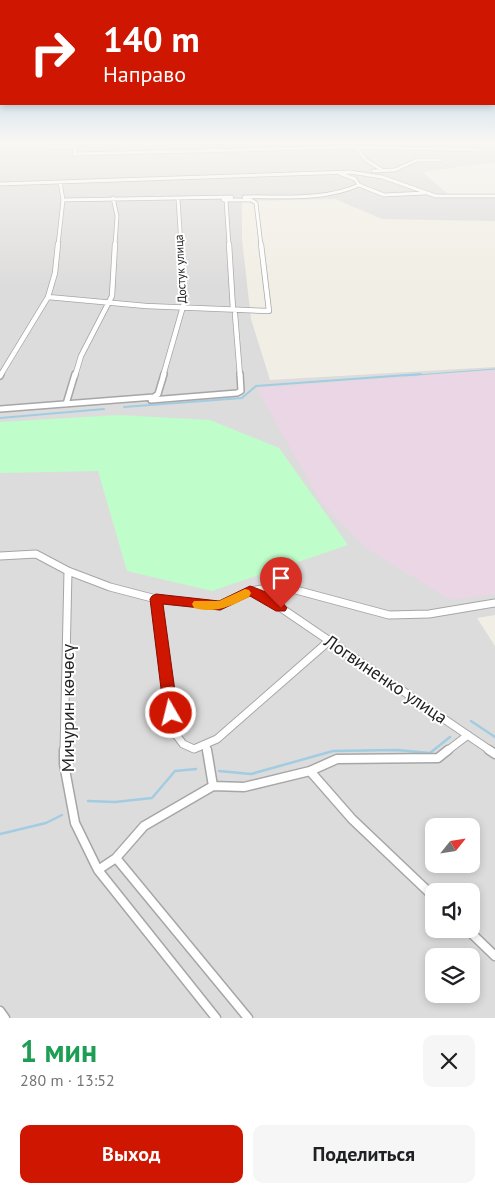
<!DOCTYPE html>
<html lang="ru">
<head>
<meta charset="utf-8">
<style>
  :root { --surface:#fff; --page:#f6f6f6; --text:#202124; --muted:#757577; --accent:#ce1600 }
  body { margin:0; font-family:"PT Sans",sans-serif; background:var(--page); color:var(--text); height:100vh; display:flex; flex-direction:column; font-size:19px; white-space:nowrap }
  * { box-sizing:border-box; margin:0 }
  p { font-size:16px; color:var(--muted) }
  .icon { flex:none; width:28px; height:28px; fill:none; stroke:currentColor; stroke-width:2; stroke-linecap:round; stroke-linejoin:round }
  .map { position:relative; height:1018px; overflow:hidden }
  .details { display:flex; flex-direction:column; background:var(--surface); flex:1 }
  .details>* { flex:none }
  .top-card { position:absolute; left:0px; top:0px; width:495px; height:105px; box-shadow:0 2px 8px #0003; background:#ce1600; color:#fff; overflow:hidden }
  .needle { width:32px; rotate:60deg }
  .fabs { position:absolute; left:425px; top:818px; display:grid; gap:10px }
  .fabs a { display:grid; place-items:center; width:55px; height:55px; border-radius:10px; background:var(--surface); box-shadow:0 2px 8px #0003; font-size:25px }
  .pin { position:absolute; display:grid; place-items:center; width:42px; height:42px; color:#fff; margin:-51px -21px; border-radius:50% 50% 50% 0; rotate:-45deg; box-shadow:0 0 5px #0007 }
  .pin .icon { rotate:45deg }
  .me { position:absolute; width:55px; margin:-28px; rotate:352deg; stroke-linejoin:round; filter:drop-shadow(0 0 4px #0008) }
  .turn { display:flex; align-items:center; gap:18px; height:105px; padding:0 20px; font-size:22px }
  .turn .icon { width:65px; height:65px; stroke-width:2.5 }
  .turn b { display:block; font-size:35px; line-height:42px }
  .round { display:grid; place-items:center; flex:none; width:52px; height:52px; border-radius:10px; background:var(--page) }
  .head { display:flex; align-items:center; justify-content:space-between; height:85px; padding:0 20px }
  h1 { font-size:30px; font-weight:700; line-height:38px; color:#1e9e55 }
  .button { display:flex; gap:10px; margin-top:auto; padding:10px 20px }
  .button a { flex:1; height:58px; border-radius:10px; background:var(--accent); color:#fff; font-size:20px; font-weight:700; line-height:58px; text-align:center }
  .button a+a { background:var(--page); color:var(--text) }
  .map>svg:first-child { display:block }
  .residential { fill:#dddcdc; fill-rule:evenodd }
  .industrial { fill:#ead6e4 }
  .park { fill:#bffdcb }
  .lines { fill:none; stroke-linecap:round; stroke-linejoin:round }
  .stream-far2 { stroke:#a2cce1; stroke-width:1 }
  .stream-far1 { stroke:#a2cce1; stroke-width:2 }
  .stream { stroke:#a2cce1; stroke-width:2.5 }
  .minor-far4-casing { stroke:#a6a6a6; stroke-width:4.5 }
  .minor-far3-casing { stroke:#a6a6a6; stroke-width:6 }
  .minor-far2-casing { stroke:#a6a6a6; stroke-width:8 }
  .minor-far1-casing { stroke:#a6a6a6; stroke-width:9 }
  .minor-casing { stroke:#a6a6a6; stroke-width:11 }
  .minor-far4 { stroke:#fff; stroke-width:3 }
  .minor-far3 { stroke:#fff; stroke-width:4.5 }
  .minor-far2 { stroke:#fff; stroke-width:5 }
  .minor-far1 { stroke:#fff; stroke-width:7 }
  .minor { stroke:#fff; stroke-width:8 }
  .route { fill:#ce1600; stroke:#860e00 }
  .slow { fill:#f59e0b }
  .labels { text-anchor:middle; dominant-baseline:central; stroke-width:4; stroke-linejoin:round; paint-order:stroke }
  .far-street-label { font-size:12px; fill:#1f1f1f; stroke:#fff }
  .near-street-label { font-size:18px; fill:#1f1f1f; stroke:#fff }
</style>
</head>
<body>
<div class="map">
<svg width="495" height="1018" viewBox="0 0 495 1018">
  <rect width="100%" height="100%" fill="#f1eee5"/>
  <path class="residential" d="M 0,143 L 495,143 L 495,162 L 422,172 L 448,194 L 495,194 L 495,221 L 382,219 L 335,199 L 242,201 L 242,239 L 251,319 L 270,380 L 495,367 L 495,615 L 477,618 L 495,646 L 495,1018 L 0,1018 ZM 434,826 L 471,826 L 471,864 L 434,864 ZM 434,891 L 471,891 L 471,929 L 434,929 ZM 434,956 L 471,956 L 471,994 L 434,994 Z"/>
  <path class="industrial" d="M 495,370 L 495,594 L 451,600 L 367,549 L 321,502 L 259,393 L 259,388 Z"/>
  <path class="park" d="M 119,415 L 210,420 L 279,448 L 348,545 L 212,591 L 127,571 L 98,471 L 0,473 L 0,422 Z"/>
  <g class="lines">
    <path class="stream-far2" d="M 404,376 L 495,369"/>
    <path class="stream-far1" d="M 124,407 L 242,398 L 256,386 L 421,374
      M 0,418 L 104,409"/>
    <path class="stream" d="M 471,721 L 495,737
      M 219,771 L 251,774 L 333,751 L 397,750 L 430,753 L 450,737
      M 88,801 L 115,802 L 152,798 L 175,771 L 196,769
      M 0,834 L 46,823 L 62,815"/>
    <g class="minor-far4-casing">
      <path id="minor-far4" d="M 40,143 L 44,147 L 73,147 L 76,148 L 74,154 L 351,147 L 481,150
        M 445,143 L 451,149
        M 356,148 L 366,160 L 382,170
        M 373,171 L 395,170 L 417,160 L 441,160
        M 0,184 L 350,172 L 382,177 L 436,196 L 495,196
        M 359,185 L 384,195 L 425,193
        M 244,197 C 281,196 324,201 359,185 L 355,179 L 339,173
        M 113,198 L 117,216 L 115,245
        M 178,199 L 181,245
        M 63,200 L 232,197
        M 223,200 L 226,200 L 229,245
        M 226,200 L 251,200 L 256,203 L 261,245
        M 58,245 L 63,200 L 60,182"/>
    </g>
    <g class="minor-far3-casing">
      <path id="minor-far3" d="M 229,244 L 233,309
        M 48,297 L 146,306 L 269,311 L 261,244
        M 235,314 L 240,376
        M 0,376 L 48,297 L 55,273 L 58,244
        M 75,376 L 81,356 L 112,296 L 115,244
        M 163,376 L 184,303 L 181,244"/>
    </g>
    <g class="minor-far2-casing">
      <path id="minor-far2" d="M 0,376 L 1,374
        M 151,400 L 237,393 L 241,391 L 240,374
        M 66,404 L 75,374
        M 0,409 L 154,397 L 158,394 L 164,374"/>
    </g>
    <g class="minor-far1-casing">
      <path id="minor-far1" d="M 0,556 L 36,554 L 68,571 L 110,587 L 156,599 L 220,606 L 250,591 L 281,586 L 389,615 L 429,614 L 495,603
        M 250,591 L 265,597 L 491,751
        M 156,599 L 174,732 L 183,744 L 194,749 L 217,739 L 329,641
        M 206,746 L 207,751
        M 64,751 L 68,571
        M 447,751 L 468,735"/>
    </g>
    <g class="minor-casing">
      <path id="minor" d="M 64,750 L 64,764 L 75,823 L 98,870 L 116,858 L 248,1018
        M 207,750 L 213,786
        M 489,750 L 495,754
        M 116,858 L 144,826 L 213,786 L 244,787 L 310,771
        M 98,870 L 216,1018
        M 434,897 L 352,819 L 310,771 L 337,759 L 438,758 L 448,750
        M 467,929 L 495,956
        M 0,1011 L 5,1018"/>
    </g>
    <use href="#minor-far4" class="minor-far4"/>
    <use href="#minor-far3" class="minor-far3"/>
    <use href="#minor-far2" class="minor-far2"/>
    <use href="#minor-far1" class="minor-far1"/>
    <use href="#minor" class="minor"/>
  </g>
  <linearGradient id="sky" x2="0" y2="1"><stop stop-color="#8cbee5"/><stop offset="0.5" stop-color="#f9f7f3"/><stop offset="1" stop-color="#f9f7f3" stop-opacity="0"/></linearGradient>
  <rect width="495" height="285" fill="url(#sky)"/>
  <path class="route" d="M 250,586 C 262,590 280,597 287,608 L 285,611 L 276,611 L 250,596 L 220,610 L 163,604 L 178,713 L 176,717 L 171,718 L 166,717 L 164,713 L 150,599 L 152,596 L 156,594 L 219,601 Z"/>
  <path class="slow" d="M 245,589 L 249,590 L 251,593 L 249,597 C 231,606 215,614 194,608 L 192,604 L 194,601 L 219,601 Z"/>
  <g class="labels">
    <g class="far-street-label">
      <text transform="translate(180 269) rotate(-93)">Достук улица</text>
    </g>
    <g class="near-street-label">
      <text transform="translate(386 679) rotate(34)">Логвиненко улица</text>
      <text transform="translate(67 708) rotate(-90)">Мичурин көчөсү</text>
    </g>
  </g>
</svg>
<div class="fabs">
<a><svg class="needle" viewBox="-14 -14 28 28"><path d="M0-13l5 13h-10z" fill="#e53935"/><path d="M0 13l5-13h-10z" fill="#757577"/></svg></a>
<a><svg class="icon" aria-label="sound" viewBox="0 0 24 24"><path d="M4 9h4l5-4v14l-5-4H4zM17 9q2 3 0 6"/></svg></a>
<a><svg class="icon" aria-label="layers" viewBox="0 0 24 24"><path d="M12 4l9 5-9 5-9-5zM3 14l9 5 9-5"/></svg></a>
</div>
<div class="pin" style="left:281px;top:608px;background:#d93025"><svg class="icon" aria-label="arrive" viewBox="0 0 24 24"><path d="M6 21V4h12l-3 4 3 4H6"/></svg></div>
<svg class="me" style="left:171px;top:713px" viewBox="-20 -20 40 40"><circle r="17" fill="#ce1600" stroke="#fff" stroke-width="3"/><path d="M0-11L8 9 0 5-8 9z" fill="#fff"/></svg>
<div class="top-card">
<div class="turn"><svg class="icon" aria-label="right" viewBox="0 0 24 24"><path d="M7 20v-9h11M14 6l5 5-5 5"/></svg><div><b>140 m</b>Направо</div></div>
</div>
</div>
<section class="details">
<div class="head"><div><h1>1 мин</h1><p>280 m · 13:52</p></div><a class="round"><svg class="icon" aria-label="close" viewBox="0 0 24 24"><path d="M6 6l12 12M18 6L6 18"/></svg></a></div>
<div class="button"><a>Выход</a><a>Поделиться</a></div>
</section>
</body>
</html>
